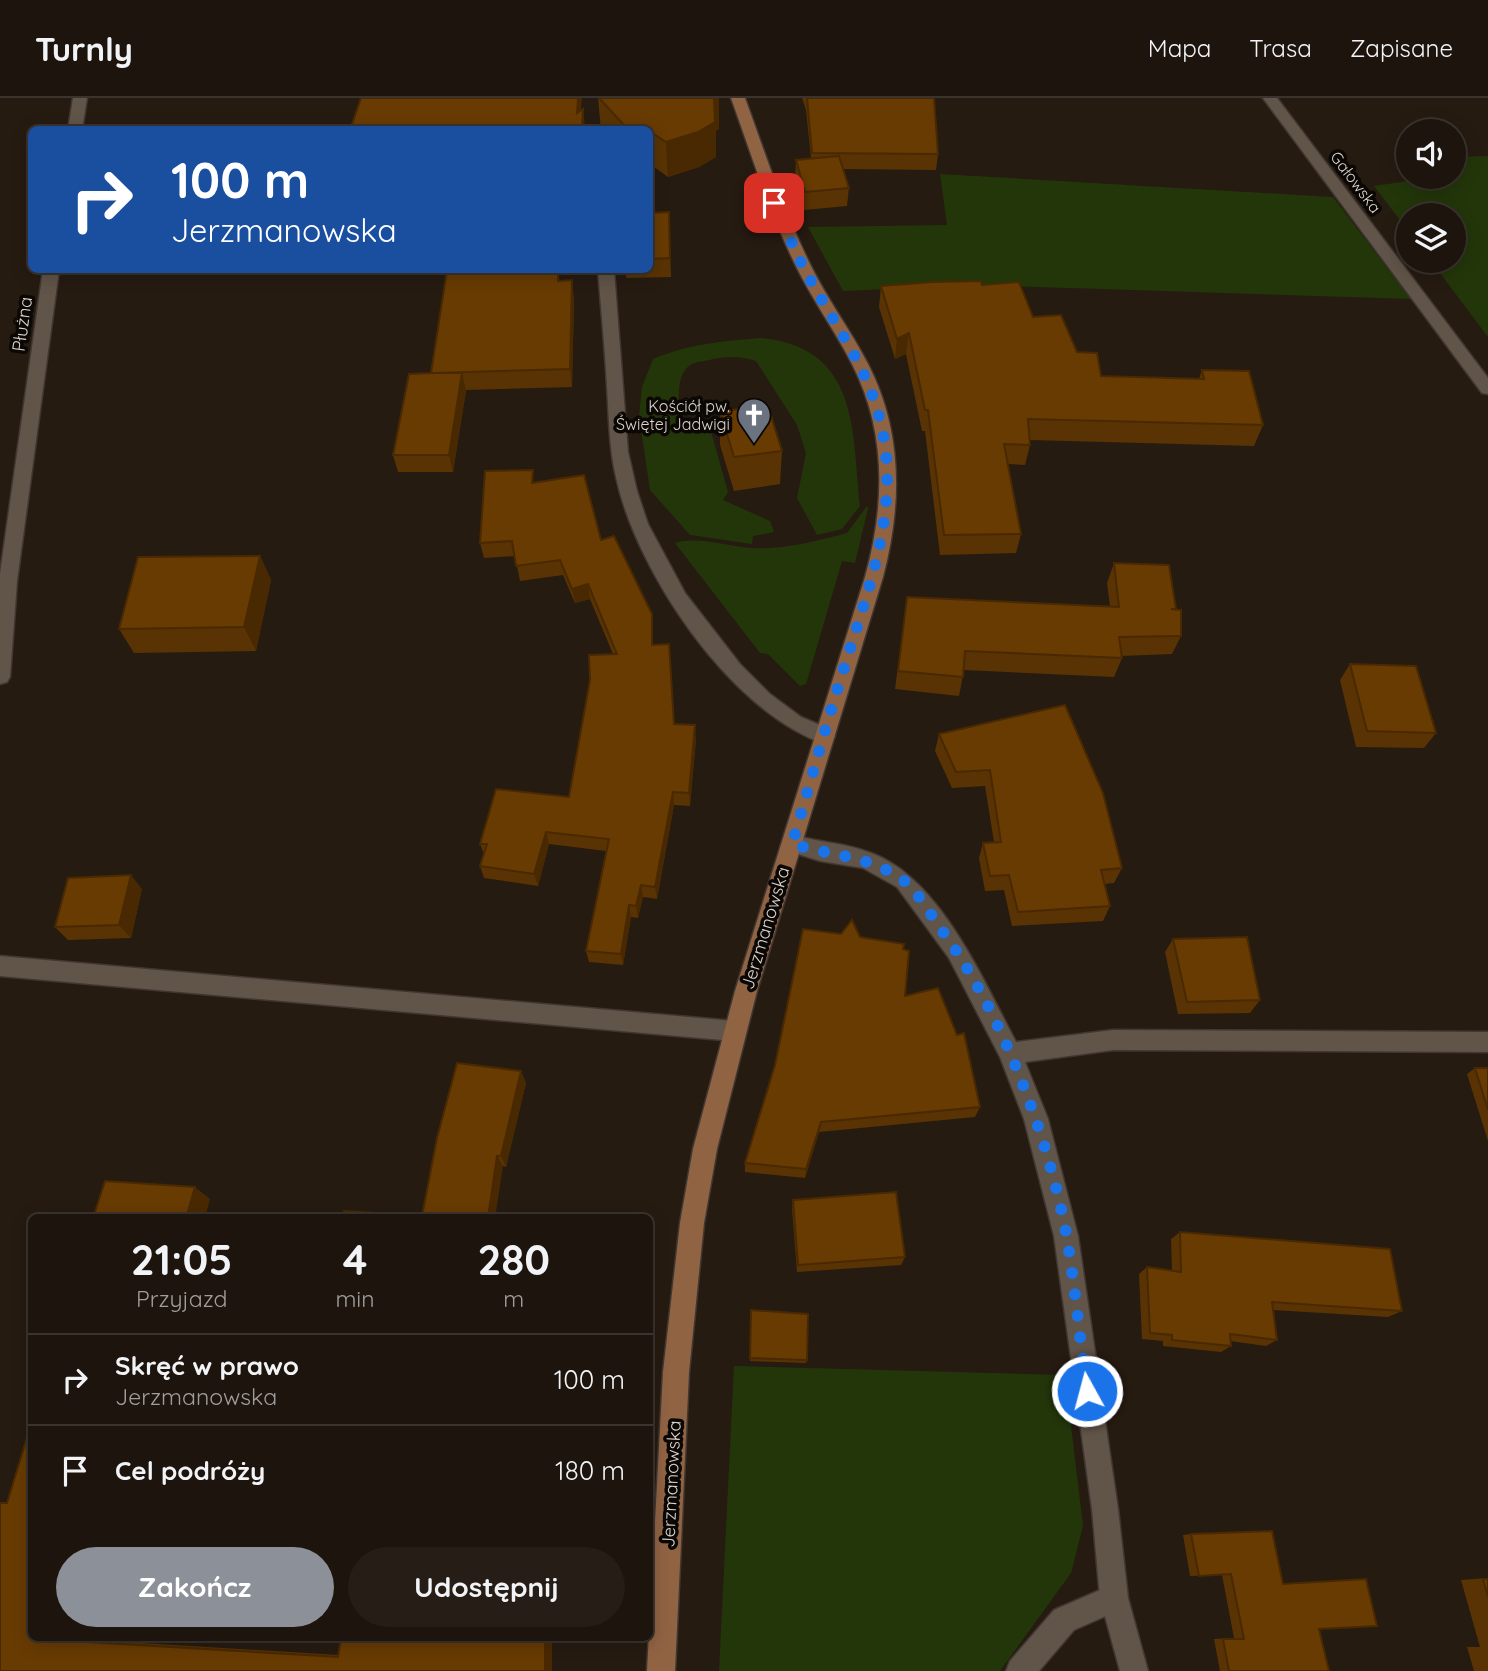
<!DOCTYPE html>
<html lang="pl">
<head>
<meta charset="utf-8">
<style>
  :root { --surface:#1c140d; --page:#251d16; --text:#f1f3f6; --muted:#a09e9d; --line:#3a332e; --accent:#8c9099 }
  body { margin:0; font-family:Quicksand,sans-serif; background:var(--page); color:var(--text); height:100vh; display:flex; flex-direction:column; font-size:26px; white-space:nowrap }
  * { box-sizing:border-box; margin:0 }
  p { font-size:23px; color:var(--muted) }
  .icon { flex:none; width:38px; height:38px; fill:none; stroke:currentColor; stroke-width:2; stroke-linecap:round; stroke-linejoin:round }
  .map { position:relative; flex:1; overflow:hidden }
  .drawer { position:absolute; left:28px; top:1116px; width:625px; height:427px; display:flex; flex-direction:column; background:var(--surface); border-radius:10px; box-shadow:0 4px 18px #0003,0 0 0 2px var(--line) }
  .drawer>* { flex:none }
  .hud { position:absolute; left:28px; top:28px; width:625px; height:147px; border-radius:10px; box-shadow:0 4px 18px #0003,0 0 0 2px var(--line); background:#1a4fa0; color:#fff; overflow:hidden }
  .fabs { position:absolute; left:1396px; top:21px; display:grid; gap:14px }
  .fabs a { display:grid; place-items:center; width:70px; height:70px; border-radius:50%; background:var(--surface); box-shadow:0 4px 18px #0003,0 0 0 2px var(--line); font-size:35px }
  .pin { position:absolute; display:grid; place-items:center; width:60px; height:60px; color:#fff; margin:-30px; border-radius:14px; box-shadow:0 4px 10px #0006 }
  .me { position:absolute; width:77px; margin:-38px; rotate:353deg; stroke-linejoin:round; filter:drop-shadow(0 0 5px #0008) }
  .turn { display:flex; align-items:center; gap:24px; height:147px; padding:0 28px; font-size:32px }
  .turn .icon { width:91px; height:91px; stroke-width:2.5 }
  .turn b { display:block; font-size:49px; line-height:60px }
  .eta { display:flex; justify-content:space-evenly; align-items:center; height:119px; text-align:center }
  .eta b { font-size:42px; font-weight:700; line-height:49px }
  .action { display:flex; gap:14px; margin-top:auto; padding:14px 28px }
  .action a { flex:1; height:80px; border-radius:42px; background:var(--accent); color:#fff; font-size:28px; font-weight:700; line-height:80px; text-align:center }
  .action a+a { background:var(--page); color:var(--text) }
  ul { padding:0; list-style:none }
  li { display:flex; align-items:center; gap:21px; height:91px; padding:0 28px; border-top:2px solid var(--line) }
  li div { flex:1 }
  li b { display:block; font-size:26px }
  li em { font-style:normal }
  header { display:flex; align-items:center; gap:42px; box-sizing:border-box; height:98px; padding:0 35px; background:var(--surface); border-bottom:2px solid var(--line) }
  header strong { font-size:33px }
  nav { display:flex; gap:38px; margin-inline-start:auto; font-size:24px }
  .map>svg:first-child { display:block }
  .green { fill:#23360a }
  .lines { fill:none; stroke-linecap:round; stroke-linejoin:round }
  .lane-casing { stroke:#403732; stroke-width:3 }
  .street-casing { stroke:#403732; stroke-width:3 }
  .secondary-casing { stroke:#403732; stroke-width:3 }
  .lane { fill:#615448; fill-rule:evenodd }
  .street { fill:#615448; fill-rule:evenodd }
  .secondary { fill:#906343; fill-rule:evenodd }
  .wall { fill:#593303 }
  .shaded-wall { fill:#492902 }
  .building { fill:#683b03; stroke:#492902; stroke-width:2 }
  .route { stroke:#1a73e8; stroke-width:12; stroke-dasharray:0 21.6 }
  .labels { text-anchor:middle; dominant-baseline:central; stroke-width:7; stroke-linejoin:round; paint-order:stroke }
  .far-street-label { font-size:16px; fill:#dbd4cd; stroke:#0b0704 }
  .far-poi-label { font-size:16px; fill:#dbd4cd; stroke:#0b0704; text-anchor:end }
  .street-label { font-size:18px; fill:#dbd4cd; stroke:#0b0704 }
</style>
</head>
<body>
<header>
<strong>Turnly</strong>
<nav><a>Mapa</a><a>Trasa</a><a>Zapisane</a></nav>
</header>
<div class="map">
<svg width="1488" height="1573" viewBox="0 0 1488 1573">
  <rect width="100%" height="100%" fill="#261b11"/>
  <path class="green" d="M 1488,58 L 1488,239 L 1431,163 L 1454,163 L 1454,117 L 1409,117 L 1409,134 L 1374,88 L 1415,82 L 1413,79 L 1454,79 L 1454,59 Z
    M 940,76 L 1333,99 L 1411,201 L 973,187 L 843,193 L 808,129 L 947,127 Z
    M 761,240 C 859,250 852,331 860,408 L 842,431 L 817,437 L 797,400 L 806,355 L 797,327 L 756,263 C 741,258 729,258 713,261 C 707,263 698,263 692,266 C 672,276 680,316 682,333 L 710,330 L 728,394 L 723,402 L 770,423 L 774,434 L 753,438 L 752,446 L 690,437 L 650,392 L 639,318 L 642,289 L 653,261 C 689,246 722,243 761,240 Z
    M 867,408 L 868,410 L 855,465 L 842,463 L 806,586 L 800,588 L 768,556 L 760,555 L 675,445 C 699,438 726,448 751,450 C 782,452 817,443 847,435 Z
    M 734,1268 L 1065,1277 L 1083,1428 L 1071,1475 L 1000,1573 L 719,1573 Z"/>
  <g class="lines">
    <g class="lane-casing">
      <path id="lane" d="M 1114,1486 L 1124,1490 L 1128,1500 L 1124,1510 L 1074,1532 L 1039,1573 L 1006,1573 L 1010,1563 L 1054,1512 Z"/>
    </g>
    <g class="street-casing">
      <path id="street" d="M 73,0 L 87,0 L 82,32 L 68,32 Z
        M 1263,0 L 1277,0 L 1488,280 L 1488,296 L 1482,295 Z
        M 43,172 L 59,172 L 17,483 L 10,579 L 7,584 L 0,586 L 0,476 Z
        M 598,172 L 614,172 L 628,354 L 637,393 L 648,426 L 685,495 L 740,566 L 770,596 L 801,619 L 832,632 L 835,638 L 832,644 L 825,646 C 730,614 636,473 616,379 C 609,349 609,319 607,289 C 605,250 601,211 598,172 Z
        M 792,737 C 818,744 847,745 871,755 C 940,780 983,882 1016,944 L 1113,932 L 1488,934 L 1488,954 L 1113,952 L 1025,964 L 1048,1021 L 1078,1138 L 1118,1411 L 1128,1500 L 1148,1573 L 1120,1573 L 1100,1500 L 1092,1411 L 1054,1138 L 1024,1021 L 1000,959 L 949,860 L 897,789 L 863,770 L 820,763 L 785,752 L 782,746 L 785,740 Z
        M 0,858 L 734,923 L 742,926 L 745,933 L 742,940 L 734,943 L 0,878 Z"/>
    </g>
    <g class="secondary-casing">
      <path id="secondary" d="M 731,0 L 745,0 C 765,55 783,111 809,164 C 826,200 850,231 868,266 C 903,334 902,407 883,479 L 757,893 L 717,1051 L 704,1125 L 689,1274 L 675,1573 L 647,1573 L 663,1274 L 680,1125 L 693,1051 L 735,893 L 865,479 C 885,408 887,334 852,266 C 834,231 811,200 794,164 C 768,111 751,55 731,0 Z"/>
    </g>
    <use href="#lane" class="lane"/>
    <use href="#street" class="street"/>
    <use href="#secondary" class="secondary"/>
  </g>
  <path class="wall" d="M 598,0 L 719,31 L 716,33 L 716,59 L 699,69 L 668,79 L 654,69 L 649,70 L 649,32 L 601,32 Z
    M 802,0 L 934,0 L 938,56 L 936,72 L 843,71 L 849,90 L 847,108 L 804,112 L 795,80 L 796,62 L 811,60 L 806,12 Z
    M 669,114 L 671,179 L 626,180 L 626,172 L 649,172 L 649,115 Z
    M 447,172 L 556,172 L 560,183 L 574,200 L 572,289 L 466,292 L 453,374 L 398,374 L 393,357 L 431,275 Z
    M 982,187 L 1033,219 L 1077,254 L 1101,278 L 1199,281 L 1202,272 L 1263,327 L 1254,348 L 1030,342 L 1030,347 L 1025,367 L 1008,366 L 1021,436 L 1016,455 L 940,457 L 925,333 L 922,333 L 906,256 L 895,261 L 879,209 L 881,188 Z
    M 720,313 L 782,353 L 780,386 L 734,393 L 720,347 Z
    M 536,385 L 601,442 L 653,531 L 653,547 L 675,626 L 696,641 L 690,708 L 674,707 L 657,801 L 643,799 L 638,820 L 631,819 L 623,867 L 589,864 L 586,853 L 606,753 L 549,746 L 538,788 L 484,780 L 480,768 L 484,756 L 480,746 L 569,699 L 613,556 L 590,501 L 575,505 L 563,477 L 520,483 L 515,458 L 484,460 L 480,445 Z
    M 260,458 L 271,482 L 256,553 L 134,555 L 119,531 Z
    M 1114,465 L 1175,512 L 1181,538 L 1172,556 L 1121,558 L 1122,560 L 1114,579 L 964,572 L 959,598 L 895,591 L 907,499 L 1110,508 L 1107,485 Z
    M 1350,566 L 1436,635 L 1424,650 L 1356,649 L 1340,582 Z
    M 1065,607 L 1122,770 L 1114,785 L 1105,786 L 1110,808 L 1103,823 L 1012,828 L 1004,792 L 985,793 L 979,760 L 983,745 L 994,744 L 985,688 L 952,690 L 935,653 L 939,636 Z
    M 142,791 L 131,840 L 68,842 L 55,829 Z
    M 860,839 L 903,851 L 905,898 L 980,1009 L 975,1019 L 819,1034 L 805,1080 L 745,1074 L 745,1065 Z
    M 1173,841 L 1260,902 L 1250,915 L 1178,916 L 1165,854 Z
    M 1475,970 L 1488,970 L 1488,1043 L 1467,976 Z
    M 521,973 L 526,985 L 506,1069 L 503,1068 L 422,1118 Z
    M 793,1102 L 905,1159 L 901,1167 L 797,1174 L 792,1111 Z
    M 1180,1134 L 1402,1213 L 1388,1219 L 1273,1212 L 1277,1242 L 1266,1248 L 1230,1243 L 1231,1248 L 1221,1254 L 1163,1248 L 1163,1243 L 1142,1241 L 1139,1176 L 1147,1169 L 1172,1173 L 1171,1141 Z
    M 751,1212 L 807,1262 L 806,1265 L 750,1263 Z
    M 1191,1436 L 1283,1486 L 1319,1531 L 1329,1573 L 1220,1573 L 1214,1541 L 1234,1540 L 1222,1477 L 1190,1478 L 1183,1437 Z
    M 1488,1480 L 1488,1573 L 1474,1573 L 1467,1549 L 1480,1549 L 1461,1482 Z
    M 32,1540 L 94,1540 L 93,1542 L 338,1557 L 341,1540 L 552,1540 L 552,1573 L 0,1573 Z"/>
  <path class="shaded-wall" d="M 578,0 L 582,0 L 579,32 L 577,15 Z
    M 714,0 L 719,0 L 719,31 L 716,33 L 716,59 L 699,69 L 668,79 L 666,44 Z
    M 583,11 L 585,29 L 585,32 L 582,32 Z
    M 572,182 L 574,200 L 572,289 L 570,271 Z
    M 909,235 L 906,256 L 895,261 L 897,241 Z
    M 462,275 L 466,293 L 453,374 L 449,357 Z
    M 260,458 L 271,482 L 256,553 L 244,529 Z
    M 588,486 L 590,501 L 575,505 L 572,491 Z
    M 652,516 L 653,531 L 653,562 L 652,547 Z
    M 695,627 L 696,641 L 690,708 L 689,695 Z
    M 673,694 L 674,707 L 657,801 L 655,789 Z
    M 546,734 L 549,746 L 538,788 L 534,776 Z
    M 131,777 L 142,791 L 131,840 L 119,827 Z
    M 641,787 L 643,799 L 638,820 L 636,808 Z
    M 629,807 L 631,819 L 623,867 L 621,856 Z
    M 521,973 L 526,985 L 506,1069 L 501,1058 Z
    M 821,1024 L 819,1034 L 805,1080 L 806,1071 Z
    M 497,1058 L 503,1068 L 495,1120 L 488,1120 Z
    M 195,1089 L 210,1101 L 205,1120 L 186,1120 Z
    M 72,1540 L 94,1540 L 93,1542 L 71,1543 Z
    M 545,1540 L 552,1540 L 552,1573 L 545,1573 Z"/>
  <path class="building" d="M 361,0 L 578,0 L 577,15 L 583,11 L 582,32 L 350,32 Z
    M 599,0 L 714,0 L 715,24 L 698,34 L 666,44 L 652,35 L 649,35 L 649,32 L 634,32 L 623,26 Z
    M 807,0 L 934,0 L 938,56 L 812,55 Z
    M 839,58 L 849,90 L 805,94 L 796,62 Z
    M 669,114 L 670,160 L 649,161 L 649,115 Z
    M 447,172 L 554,172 L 554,174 L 558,174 L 558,183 L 572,182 L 570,271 L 432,275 L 462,275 L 449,357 L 393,357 L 409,276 L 431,275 Z
    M 981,183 L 982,187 L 1019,184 L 1033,219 L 1061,217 L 1077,254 L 1097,255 L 1101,278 L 1204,281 L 1202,272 L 1249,273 L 1263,327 L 1028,321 L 1030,347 L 1004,346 L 1021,436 L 944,437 L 928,312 L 925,312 L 909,235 L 897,241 L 881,188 L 932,184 Z
    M 768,308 L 782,353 L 734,359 L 720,313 Z
    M 533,372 L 532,385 L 584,377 L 601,442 L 614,438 L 652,516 L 652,547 L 669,546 L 674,626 L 695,627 L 689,695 L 673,694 L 655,789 L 641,787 L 636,808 L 629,807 L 621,856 L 586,853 L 609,741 L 546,734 L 534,776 L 480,768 L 487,746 L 480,746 L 496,691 L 569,699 L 590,582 L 589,557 L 617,556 L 588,486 L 572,491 L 560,462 L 516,468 L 512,443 L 480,445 L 485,373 Z
    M 260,458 L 244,529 L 119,531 L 138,459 Z
    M 1114,465 L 1169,467 L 1176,511 L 1171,511 L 1181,512 L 1181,538 L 1119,539 L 1122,560 L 965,553 L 963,579 L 898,573 L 907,499 L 1119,509 Z
    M 1350,566 L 1416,568 L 1436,635 L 1367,633 Z
    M 1065,607 L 1103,695 L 1122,770 L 1101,772 L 1110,808 L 1018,814 L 1009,777 L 990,778 L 983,745 L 1001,744 L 990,672 L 956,674 L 939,636 Z
    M 131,777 L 119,827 L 55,829 L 68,780 Z
    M 852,822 L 860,839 L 904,846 L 903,851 L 909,853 L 905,898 L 938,890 L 957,937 L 964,935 L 980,1009 L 821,1024 L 806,1071 L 745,1065 L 775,967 L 803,831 L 841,836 Z
    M 1247,839 L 1260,902 L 1187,904 L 1173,841 Z
    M 457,965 L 521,973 L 501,1058 L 497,1058 L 488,1120 L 342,1120 L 344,1113 L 422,1118 L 437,1040 Z
    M 1475,970 L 1488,970 L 1488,1012 Z
    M 105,1083 L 195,1089 L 186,1120 L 93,1120 Z
    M 896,1094 L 905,1159 L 798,1167 L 793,1102 Z
    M 1180,1134 L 1390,1151 L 1402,1213 L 1272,1204 L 1277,1242 L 1230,1236 L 1231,1248 L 1172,1242 L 1172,1237 L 1150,1235 L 1147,1169 L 1181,1174 Z
    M 751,1212 L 808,1216 L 807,1262 L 750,1260 Z
    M 32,1323 L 32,1540 L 72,1540 L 71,1543 L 338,1559 L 341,1540 L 545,1540 L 545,1573 L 0,1573 L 0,1405 L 7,1405 Z
    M 1272,1433 L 1283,1486 L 1366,1481 L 1377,1528 L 1319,1531 L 1329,1573 L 1229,1573 L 1223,1541 L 1244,1541 L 1231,1476 L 1199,1478 L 1191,1436 Z
    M 1483,1481 L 1488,1481 L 1488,1499 Z"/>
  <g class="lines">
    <path class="route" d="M 774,105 C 785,127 793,150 805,172 C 829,218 861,259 876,308 C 905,398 871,482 845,567 C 826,626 810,687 792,746 C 831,758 867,757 902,781 C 917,792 930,816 941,831 C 1001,912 1049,1040 1067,1140 C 1075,1190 1080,1242 1087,1293"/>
  </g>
  <defs>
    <g id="church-pin" transform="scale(1.75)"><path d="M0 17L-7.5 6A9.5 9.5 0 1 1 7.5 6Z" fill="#6b7280" stroke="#0b0704"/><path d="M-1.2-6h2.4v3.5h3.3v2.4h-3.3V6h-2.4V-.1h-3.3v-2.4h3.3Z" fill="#fff"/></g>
  </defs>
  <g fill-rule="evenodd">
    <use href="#church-pin" x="754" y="317"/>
  </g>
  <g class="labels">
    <g class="far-street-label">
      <text transform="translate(1356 84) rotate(53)">Gałowska</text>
    </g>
    <g class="far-poi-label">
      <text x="730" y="308">Kościół pw.<tspan x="730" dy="18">Świętej Jadwigi</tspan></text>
    </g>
    <g class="street-label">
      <text transform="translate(22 226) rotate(-82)">Płużna</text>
      <text transform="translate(765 830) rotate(-73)">Jerzmanowska</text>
      <text transform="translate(671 1386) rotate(-87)">Jerzmanowska</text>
    </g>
  </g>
</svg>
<div class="fabs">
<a><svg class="icon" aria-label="sound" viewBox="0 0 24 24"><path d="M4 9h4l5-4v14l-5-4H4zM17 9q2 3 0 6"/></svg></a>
<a><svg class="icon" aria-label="layers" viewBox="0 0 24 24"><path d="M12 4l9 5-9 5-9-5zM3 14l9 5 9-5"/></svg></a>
</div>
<div class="pin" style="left:774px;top:105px;background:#d93025"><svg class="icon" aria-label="arrive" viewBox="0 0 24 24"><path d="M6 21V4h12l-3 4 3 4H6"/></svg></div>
<svg class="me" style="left:1087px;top:1293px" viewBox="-20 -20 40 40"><circle r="17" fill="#1a73e8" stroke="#fff" stroke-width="3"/><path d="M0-11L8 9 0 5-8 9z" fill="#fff"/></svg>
<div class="hud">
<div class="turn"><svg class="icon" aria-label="right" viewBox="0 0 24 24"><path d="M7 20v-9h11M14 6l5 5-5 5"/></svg><div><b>100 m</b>Jerzmanowska</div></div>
</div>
<section class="drawer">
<div class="eta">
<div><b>21:05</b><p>Przyjazd</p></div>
<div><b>4</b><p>min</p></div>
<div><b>280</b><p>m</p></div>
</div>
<ul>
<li><svg class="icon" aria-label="right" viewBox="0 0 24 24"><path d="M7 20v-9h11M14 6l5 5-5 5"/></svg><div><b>Skręć w prawo</b><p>Jerzmanowska</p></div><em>100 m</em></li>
<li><svg class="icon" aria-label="arrive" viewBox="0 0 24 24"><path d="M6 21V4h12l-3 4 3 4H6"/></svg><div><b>Cel podróży</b></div><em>180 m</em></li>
</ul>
<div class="action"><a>Zakończ</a><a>Udostępnij</a></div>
</section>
</div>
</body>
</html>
